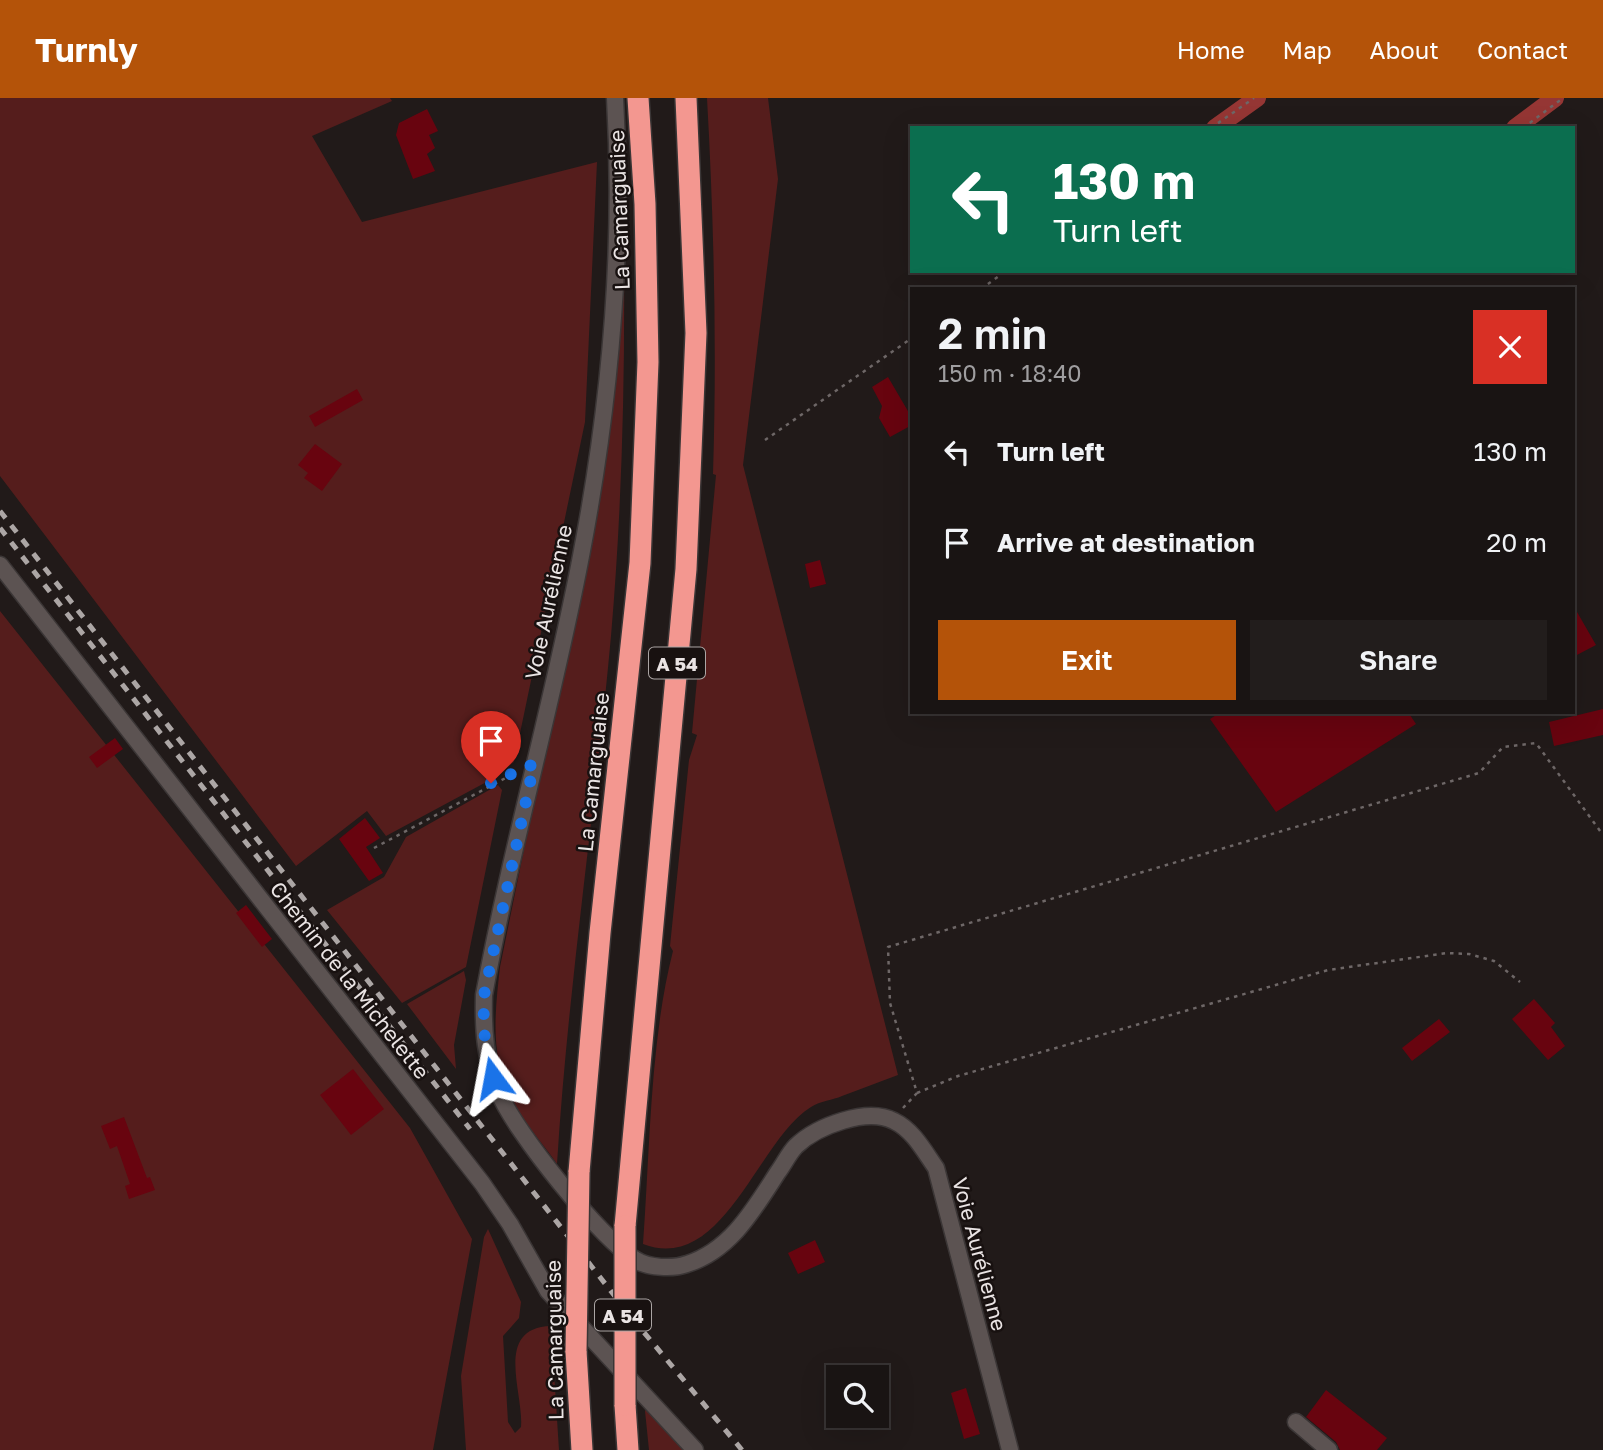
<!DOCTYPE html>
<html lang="en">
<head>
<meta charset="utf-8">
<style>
  :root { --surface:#191413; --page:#221d1c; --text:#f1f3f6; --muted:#9f9ea0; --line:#373333; --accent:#b45309 }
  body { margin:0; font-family:"Golos Text",sans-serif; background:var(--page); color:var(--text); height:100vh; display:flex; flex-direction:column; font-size:26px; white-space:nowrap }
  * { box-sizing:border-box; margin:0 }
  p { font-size:23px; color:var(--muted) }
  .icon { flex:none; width:38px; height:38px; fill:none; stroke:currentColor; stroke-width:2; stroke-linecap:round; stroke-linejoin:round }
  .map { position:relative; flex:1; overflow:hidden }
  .sheet { position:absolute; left:910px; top:189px; width:665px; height:427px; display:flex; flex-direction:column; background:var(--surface); border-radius:0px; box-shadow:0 7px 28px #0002,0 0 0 2px var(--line) }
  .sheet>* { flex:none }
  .top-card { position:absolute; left:910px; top:28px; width:665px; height:147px; border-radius:0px; box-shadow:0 7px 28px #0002,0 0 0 2px var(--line); background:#0b6e4f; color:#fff; overflow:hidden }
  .tools { position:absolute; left:826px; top:1267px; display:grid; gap:14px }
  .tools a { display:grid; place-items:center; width:63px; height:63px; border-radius:0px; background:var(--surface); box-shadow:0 7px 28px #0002,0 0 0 2px var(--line); font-size:35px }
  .pin { position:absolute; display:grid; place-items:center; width:60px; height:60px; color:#fff; margin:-72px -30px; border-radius:50% 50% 50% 0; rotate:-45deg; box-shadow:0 0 7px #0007 }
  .pin .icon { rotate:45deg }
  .me { position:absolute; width:77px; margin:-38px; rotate:347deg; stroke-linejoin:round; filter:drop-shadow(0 0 5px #0008) }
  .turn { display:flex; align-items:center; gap:24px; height:147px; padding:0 28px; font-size:32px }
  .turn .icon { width:91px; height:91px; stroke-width:2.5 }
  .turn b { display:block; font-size:49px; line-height:60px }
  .round { display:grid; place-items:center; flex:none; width:74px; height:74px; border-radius:0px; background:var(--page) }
  .headline { display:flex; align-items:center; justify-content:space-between; height:119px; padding:0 28px }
  h1 { font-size:42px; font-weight:600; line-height:52px }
  .action { display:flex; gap:14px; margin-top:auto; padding:14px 28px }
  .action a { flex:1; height:80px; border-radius:0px; background:var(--accent); color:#fff; font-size:28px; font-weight:600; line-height:80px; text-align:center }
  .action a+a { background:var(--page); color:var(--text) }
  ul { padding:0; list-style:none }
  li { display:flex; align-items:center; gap:21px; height:91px; padding:0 28px }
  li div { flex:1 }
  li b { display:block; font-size:26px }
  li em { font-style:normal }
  header { display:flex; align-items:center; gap:42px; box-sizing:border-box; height:98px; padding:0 35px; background:var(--accent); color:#fff }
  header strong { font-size:33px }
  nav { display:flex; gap:38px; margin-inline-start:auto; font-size:24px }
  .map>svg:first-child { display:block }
  .green { fill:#551d1c }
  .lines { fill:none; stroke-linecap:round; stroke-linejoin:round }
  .canal { stroke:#953634; stroke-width:18 }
  .building { fill:#68040f }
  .minor-casing { stroke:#3b3636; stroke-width:19 }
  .highway-casing { stroke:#3b3636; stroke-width:24 }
  .path { stroke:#6e6767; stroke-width:2.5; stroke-dasharray:3.5 5; stroke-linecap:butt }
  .minor { stroke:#5c5352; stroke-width:16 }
  .highway { stroke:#f39790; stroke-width:21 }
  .rail { stroke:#aca6a5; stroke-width:5; stroke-dasharray:9 9; stroke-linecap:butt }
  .highway-bridge-casing { stroke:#3b3636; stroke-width:24; stroke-linecap:butt }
  .highway-bridge { stroke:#f39790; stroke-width:21 }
  .route { stroke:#1a73e8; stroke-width:12; stroke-dasharray:0 21.6 }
  .labels { text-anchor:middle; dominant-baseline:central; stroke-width:5; stroke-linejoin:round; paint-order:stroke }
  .shield { fill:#181110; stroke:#aba5a4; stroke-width:2 }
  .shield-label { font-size:19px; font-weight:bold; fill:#eae4e4 }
  .street-label { font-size:21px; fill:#eae4e4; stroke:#181110 }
</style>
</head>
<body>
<header>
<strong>Turnly</strong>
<nav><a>Home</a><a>Map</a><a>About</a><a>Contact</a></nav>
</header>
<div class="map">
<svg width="1603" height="1352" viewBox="0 0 1603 1352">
  <rect width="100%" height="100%" fill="#211a19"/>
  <path class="green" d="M 0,0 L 390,0 L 392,3 L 312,38 L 362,124 L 597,64 L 585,324 L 514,664 L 492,681 L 386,738 L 367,713 L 296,768 L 0,378 Z
    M 707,0 L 768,0 L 778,81 L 743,367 L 898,977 C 879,984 861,991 842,998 C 833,1002 820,1003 811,1009 C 758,1041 723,1177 643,1146 C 650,1052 650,942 673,853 L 670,848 L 689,662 L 697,637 L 692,635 L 716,377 L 713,376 C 717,251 714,126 707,0 Z
    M 624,157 C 625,284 622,411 611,538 C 595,714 568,889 557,1066 C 542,1044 521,1022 510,998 C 490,957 495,913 500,869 L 585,452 Z
    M 0,513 L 410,1030 L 472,1141 L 433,1352 L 0,1352 Z
    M 498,687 L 502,692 L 466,869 L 402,905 L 327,812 L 384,779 L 406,739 Z
    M 464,873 L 466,882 L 454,947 L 456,971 L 407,906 Z
    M 488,1131 L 521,1204 L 519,1220 L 503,1238 L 508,1324 L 515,1335 L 521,1329 C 524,1295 493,1230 551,1228 L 559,1352 L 466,1352 L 461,1278 L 484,1139 Z
    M 648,1308 L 688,1352 L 649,1352 L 645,1313 Z"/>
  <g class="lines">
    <path class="canal" d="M 1215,30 L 1257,0
      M 1515,30 L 1555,0"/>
  </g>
  <path class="building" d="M 427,11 L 438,33 L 429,37 L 435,50 L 427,56 L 435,73 L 413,81 L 396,37 L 399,25 Z
    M 888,279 L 912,320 L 912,327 L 890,339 L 879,320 L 882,308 L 872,289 Z
    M 357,291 L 363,302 L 315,329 L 309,318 Z
    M 315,346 L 342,366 L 322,393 L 304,380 L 308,375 L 298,367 Z
    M 820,462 L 826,486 L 810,490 L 805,466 Z
    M 1573,507 L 1596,547 L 1573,559 Z
    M 1603,611 L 1603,637 L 1554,648 L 1549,624 Z
    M 1221,614 L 1408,614 L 1416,626 L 1276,714 L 1210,621 Z
    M 115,640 L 123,651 L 97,670 L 89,659 Z
    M 365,720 L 380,740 L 366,749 L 383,775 L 369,783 L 339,741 Z
    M 246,807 L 272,841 L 262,849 L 236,815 Z
    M 1534,901 L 1555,925 L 1551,929 L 1565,948 L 1548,962 L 1512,921 Z
    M 1439,921 L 1450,934 L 1412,963 L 1402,950 Z
    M 353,971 L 384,1011 L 351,1037 L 320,997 Z
    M 124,1019 L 147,1080 L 150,1079 L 155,1092 L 129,1101 L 125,1088 L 130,1086 L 117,1048 L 110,1051 L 101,1028 Z
    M 815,1142 L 825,1164 L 798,1176 L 788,1155 Z
    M 966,1290 L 980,1336 L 964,1341 L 951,1295 Z
    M 1326,1292 L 1387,1340 L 1377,1352 L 1340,1352 L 1336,1344 L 1306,1319 Z"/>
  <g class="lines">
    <g class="minor-casing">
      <path id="minor" d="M 615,0 C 624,153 610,307 581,458 C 553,605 511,749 484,897 C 483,931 485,963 499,995 C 515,1034 601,1141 636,1162 C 648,1170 673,1171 687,1166 C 731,1152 754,1111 778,1074 C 784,1066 789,1055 796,1048 C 817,1028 867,1009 894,1023 C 913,1032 924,1053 936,1070 L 1010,1352
        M 0,467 L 482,1085 L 510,1126 L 548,1193 L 695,1352
        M 1296,1324 L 1329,1352"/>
    </g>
    <g class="highway-casing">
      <path id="highway" d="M 579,1074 L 600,835 L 640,465 L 648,264 L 645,106 L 638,0
        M 625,1128 L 686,471 L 696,235 L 686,0
        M 576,1253 L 582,1352
        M 625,1307 L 628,1352"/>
    </g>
    <path class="path" d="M 1211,30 L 1254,0
      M 1523,30 L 1563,0
      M 981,191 L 1006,173
      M 765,342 L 912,240
      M 374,750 L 515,675
      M 917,995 L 958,978 L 1328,872 L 1447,855 L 1469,856 L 1494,863 L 1520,884
      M 903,1010 L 917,995 L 890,905 L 888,849 L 1479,675 L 1503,649 L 1536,645 L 1603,737"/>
    <use href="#minor" class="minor"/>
    <use href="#highway" class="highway"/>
    <path class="rail" d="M 0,413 L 632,1220 L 742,1352
      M 0,430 L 470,1031"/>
    <g class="highway-bridge-casing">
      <path id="highway-bridge" d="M 625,1128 L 625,1307
        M 576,1253 L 579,1074"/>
    </g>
    <use href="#highway-bridge" class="highway-bridge"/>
  </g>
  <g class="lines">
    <path class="route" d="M 491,685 L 534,666 L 484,897 C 483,925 484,953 493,980"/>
  </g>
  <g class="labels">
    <g class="shield">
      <rect x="649" y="549.5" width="56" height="31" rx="5"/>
      <rect x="595" y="1201.5" width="56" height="31" rx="5"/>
    </g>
    <g class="shield-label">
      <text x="677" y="565">A 54</text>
      <text x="623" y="1217">A 54</text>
    </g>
    <g class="street-label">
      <text transform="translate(619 112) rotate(-92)">La Camarguaise</text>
      <text transform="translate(548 504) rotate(-78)">Voie Aurélienne</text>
      <text transform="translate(593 674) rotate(-84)">La Camarguaise</text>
      <text transform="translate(350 882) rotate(52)">Chemin de la Michelette</text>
      <text transform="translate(980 1156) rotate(75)">Voie Aurélienne</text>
      <text transform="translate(554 1242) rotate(-91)">La Camarguaise</text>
    </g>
  </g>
</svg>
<div class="tools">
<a><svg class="icon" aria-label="search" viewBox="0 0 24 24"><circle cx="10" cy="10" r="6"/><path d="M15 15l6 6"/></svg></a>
</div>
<div class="pin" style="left:491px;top:685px;background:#d93025"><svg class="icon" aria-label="arrive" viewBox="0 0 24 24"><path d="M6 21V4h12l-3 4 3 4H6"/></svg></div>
<svg class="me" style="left:493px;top:980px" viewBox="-20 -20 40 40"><path d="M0-17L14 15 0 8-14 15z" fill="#1a73e8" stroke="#fff" stroke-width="4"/></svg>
<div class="top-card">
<div class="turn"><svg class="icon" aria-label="left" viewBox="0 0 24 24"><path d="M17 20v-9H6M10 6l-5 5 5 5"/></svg><div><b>130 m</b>Turn left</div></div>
</div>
<section class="sheet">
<div class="headline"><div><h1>2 min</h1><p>150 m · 18:40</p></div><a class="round" style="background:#d93025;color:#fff"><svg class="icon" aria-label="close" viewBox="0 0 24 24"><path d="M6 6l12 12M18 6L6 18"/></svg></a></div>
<ul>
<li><svg class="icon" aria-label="left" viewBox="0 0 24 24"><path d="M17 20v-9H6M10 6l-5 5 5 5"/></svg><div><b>Turn left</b></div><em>130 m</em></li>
<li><svg class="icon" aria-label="arrive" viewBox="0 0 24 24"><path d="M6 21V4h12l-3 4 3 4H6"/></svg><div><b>Arrive at destination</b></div><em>20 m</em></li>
</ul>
<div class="action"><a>Exit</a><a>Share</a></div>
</section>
</div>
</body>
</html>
